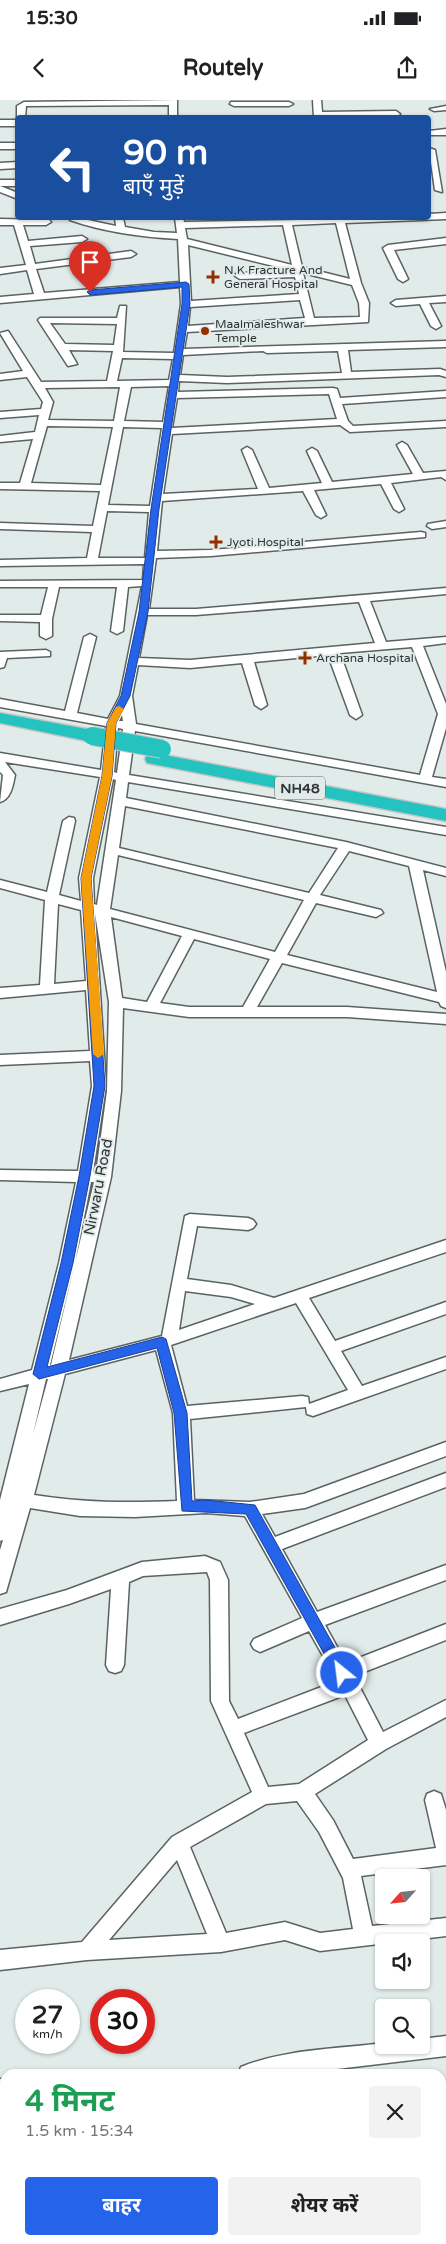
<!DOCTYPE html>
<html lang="hi">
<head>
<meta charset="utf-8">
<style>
  :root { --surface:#fff; --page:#f2f2f2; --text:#202124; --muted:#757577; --accent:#2563eb }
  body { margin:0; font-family:"Varela Round","Noto Sans Devanagari",sans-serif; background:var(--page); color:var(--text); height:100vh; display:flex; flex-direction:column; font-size:19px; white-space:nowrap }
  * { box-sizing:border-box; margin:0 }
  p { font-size:16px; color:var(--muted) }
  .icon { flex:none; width:28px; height:28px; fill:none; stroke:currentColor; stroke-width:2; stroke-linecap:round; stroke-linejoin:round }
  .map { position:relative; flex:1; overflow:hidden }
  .drawer { position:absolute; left:0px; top:1969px; width:446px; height:176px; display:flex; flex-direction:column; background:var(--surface); border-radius:15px 15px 0 0; box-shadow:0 1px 4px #0004 }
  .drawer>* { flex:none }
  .guide { position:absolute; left:15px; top:15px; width:416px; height:105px; border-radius:5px; box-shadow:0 1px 4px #0004; background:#1a4fa0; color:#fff; overflow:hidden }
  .needle { width:32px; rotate:243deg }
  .tools { position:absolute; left:375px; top:1769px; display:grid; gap:10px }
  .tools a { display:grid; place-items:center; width:55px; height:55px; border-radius:5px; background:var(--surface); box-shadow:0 1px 4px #0004; font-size:25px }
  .speed { position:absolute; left:15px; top:1889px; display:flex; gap:10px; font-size:25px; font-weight:700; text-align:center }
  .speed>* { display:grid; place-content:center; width:65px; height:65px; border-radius:50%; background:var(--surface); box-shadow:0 1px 4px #0004; line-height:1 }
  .speed small { font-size:12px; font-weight:400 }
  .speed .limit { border:8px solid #d22; background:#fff; color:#111 }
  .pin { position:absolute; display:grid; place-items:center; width:42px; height:42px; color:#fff; margin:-51px -21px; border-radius:50% 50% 50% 0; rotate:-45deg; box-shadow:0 0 5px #0007 }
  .pin .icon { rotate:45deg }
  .me { position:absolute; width:55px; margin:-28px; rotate:331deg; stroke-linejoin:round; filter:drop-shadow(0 0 4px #0008) }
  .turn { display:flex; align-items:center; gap:18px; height:105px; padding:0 25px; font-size:22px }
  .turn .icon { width:65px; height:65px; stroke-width:2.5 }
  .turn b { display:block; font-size:35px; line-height:42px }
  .round { display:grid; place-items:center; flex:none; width:52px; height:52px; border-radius:5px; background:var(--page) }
  .head { display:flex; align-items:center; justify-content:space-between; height:85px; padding:0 25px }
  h1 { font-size:30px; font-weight:700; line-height:38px; color:#1e9e55 }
  .button { display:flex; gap:10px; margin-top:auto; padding:10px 25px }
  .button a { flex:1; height:58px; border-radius:5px; background:var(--accent); color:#fff; font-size:20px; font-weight:700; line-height:58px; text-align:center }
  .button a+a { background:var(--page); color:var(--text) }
  .status { display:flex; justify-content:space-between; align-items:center; height:35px; padding:0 25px; background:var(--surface); direction:ltr }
  .status svg { height:14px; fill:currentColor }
  header { display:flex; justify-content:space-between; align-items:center; height:65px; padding:0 25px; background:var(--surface); font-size:22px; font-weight:700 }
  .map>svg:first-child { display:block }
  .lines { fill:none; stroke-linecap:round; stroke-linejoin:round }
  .minor-casing { stroke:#5a6362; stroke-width:3 }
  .highway-casing { stroke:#c5c6c6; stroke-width:3 }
  .minor { fill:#fff; fill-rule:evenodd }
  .highway { fill:#24c3c0; fill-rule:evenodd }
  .highway-bridge-casing { stroke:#c5c6c6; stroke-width:20; stroke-linecap:butt }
  .highway-bridge { stroke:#24c3c0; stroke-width:18 }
  .route { fill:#2563eb; stroke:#184099 }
  .slow { fill:#f59e0b }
  .poi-dot { fill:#942f00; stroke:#e0ebea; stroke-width:2 }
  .labels { text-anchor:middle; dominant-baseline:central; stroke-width:4; stroke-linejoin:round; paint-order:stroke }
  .far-poi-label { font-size:12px; fill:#303434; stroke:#e0ebea; text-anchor:start }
  .shield { fill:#e0ebea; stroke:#656b6b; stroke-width:1 }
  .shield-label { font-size:14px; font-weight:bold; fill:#303434 }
  .street-label { font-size:15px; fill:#303434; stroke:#e0ebea }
</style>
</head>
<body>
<div class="status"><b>15:30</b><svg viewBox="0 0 49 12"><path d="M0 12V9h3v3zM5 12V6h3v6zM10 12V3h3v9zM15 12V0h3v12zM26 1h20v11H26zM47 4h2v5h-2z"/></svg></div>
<header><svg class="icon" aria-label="back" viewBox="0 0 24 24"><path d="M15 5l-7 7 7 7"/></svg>Routely<svg class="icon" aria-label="share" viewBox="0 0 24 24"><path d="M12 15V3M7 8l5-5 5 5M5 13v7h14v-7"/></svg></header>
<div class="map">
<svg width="446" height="2144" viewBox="0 0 446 2144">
  <rect width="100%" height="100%" fill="#e0ebea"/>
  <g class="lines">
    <g class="minor-casing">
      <path id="minor" d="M 177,0 L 177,18 L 169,18 L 169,5 L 26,6 L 25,18 L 17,18 L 17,6 L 24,2 Z
        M 313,0 L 321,0 L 322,12 L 396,11 L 400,14 L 396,17 L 314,18 Z
        M 231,2 L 289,2 L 293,4 L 289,6 L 234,6 L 230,4 Z
        M 446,6 L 446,10 L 434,11 L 430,9 Z
        M 0,20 L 18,20 L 18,26 L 0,26 Z
        M 446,29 L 446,35 L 429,35 L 429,31 Z
        M 0,43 L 18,43 L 18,49 L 0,49 Z
        M 429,48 L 435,50 L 442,92 L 435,90 Z
        M 18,62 L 18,68 L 0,69 L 0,63 Z
        M 0,80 L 18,80 L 18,86 L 0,86 Z
        M 0,86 L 18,93 L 18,99 L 0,92 Z
        M 446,113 L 446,119 L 345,123 L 361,183 L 369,203 L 368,222 L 187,232 L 184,249 L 446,241 L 446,247 L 348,250 L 351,272 L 440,269 L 446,271 L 446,277 L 439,275 L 227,283 L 179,281 L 178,292 L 333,288 L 337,289 L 340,298 L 446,291 L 446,297 L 342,304 L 348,321 L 353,326 L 446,321 L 446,327 L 350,332 L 340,325 L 172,334 L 163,394 L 258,389 L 242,350 L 247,347 L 252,350 L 269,388 L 322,383 L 307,351 L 312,348 L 317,351 L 332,382 L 413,374 L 397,345 L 402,342 L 407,345 L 423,373 L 446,371 L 446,380 L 441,377 L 391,383 L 404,409 L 399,412 L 394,409 L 381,384 L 314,390 L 326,415 L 321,418 L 316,415 L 303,391 L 162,401 L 157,451 L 211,450 L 421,432 L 425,433 L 425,437 L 211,456 L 156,458 L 149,509 L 196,509 L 446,488 L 446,494 L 370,501 L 386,542 L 446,537 L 446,543 L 423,546 L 446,604 L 446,628 L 432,677 L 446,679 L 446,687 L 135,631 L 129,675 L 446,727 L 446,735 L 128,682 L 126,698 L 346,742 L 446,768 L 446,776 L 423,770 L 446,872 L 446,908 L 441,906 L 439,902 L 282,863 L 257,907 L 347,907 L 446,914 L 446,924 L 347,917 L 189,917 L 123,908 L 121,991 L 111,1077 L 69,1260 L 162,1236 L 185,1116 L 190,1114 L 248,1118 L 253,1120 L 256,1124 L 253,1128 L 248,1130 L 197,1126 L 187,1179 L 231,1185 L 274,1198 L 446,1140 L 446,1152 L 309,1198 L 335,1241 L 446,1202 L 446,1214 L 341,1251 L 362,1286 L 446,1257 L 446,1269 L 313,1316 L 307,1314 L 306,1307 L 190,1319 L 194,1400 L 250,1402 L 304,1394 L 446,1342 L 446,1356 L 305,1408 L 262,1414 L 275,1437 L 446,1373 L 446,1387 L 282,1449 L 317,1512 L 446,1465 L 446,1480 L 325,1525 L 346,1563 L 446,1524 L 446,1540 L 354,1576 L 383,1632 L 446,1600 L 446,1617 L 386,1649 L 315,1694 L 333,1720 L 353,1759 L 436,1748 L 425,1700 L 427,1694 L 434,1691 L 441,1694 L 446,1710 L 446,1765 L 361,1776 L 372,1826 L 446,1818 L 446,1836 L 320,1851 L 285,1840 L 221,1852 L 87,1860 L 0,1870 L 0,1850 L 82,1842 L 172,1737 L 252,1692 L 211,1601 L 210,1480 L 207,1472 L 143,1476 L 129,1482 L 124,1565 L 121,1571 L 115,1573 L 109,1571 L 106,1565 L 111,1489 L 69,1504 L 0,1525 L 0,1509 L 67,1490 L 142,1462 L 205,1456 L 220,1462 L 228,1480 L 229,1601 L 238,1619 L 337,1581 L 309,1531 L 260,1552 L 254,1549 L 251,1544 L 254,1539 L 302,1518 L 245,1416 L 206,1413 L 135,1417 L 80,1416 L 30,1408 L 6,1492 L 0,1494 L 0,1450 L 3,1440 L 0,1441 L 0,1400 L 29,1284 L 0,1291 L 0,1279 L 32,1270 L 59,1163 L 76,1082 L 0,1080 L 0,1070 L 78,1071 L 92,986 L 90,961 L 0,965 L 0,955 L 90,951 L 86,890 L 0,898 L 0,888 L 40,885 L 45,800 L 0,788 L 0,780 L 47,792 L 63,721 L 69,717 L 74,718 L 75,721 L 59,795 L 81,801 L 79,778 L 100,677 L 5,662 L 15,675 C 13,685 11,699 0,702 L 3,675 L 0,672 L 0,653 L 101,670 L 106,626 L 0,607 L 0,599 L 65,611 L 84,537 L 90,534 L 96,537 L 77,613 L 108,619 L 120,596 L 142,486 L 128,487 L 123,531 L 117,534 L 111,531 L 117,487 L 59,487 L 52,519 L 52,536 L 46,539 L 40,536 L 40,522 L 0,521 L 0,515 L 41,515 L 48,487 L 0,487 L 0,481 L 143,480 L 144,464 L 0,466 L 0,460 L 87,458 L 92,432 L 0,429 L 0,423 L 93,426 L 100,391 L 0,389 L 0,383 L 20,383 L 33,339 L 0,342 L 0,336 L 35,332 L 39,315 L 0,318 L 0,312 L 41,309 L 43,302 L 27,277 L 0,280 L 0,274 L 23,271 L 0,233 L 8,231 L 41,282 L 107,281 L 113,251 L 69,250 L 77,264 L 68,266 L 38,220 L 40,218 L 117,218 L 120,206 L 126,206 L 123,252 L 174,253 L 181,204 L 180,187 L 0,203 L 0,197 L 34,194 L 27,170 L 0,174 L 0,168 L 26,165 L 14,125 L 0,125 L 0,119 L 49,120 L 51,122 L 46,125 L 23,125 L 28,141 L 82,136 L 87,139 L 82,142 L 30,146 L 35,164 L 131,151 L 136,154 L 131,157 L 36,169 L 44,193 L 180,182 L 178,139 C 142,137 104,132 70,120 L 69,118 C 85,118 100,123 116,126 L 115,118 L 123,118 L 125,127 L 154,132 L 177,133 L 175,118 L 183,118 L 184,122 L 429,118 L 429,114 ZM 336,123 L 350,179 L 302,167 L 292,125 ZM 283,125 L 292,165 L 187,139 L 185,128 ZM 188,145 L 294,171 L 240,173 L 235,176 L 240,179 L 295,177 L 299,194 L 191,201 ZM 303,173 L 352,185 L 359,203 L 360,217 L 314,218 ZM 300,200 L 305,218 L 188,226 L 190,207 ZM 50,223 L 117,224 L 114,245 L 65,244 ZM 263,251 L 267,253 L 338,251 L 342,273 L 227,277 L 180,275 L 183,255 ZM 122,258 L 173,259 L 169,280 L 117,281 ZM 169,286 L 163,322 L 124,321 L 131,287 ZM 120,287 L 114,321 L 48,320 L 53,302 L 45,288 ZM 329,294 L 337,319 L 172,328 L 177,298 ZM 47,326 L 113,327 L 101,385 L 31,383 ZM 123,327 L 162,328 L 150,406 L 108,405 ZM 107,411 L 149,412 L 145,458 L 98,458 ZM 359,502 L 375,543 L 190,560 L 139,558 L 147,515 L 196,515 ZM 412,547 L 438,614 L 420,675 L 136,624 L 132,596 L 138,565 L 190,568 L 242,563 L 255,605 L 261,609 L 267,605 L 254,562 L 328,555 L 350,615 L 356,619 L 362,615 L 340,553 ZM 122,615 L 123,621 L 119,621 ZM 118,628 L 123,629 L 117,673 L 114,672 ZM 113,679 L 116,680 L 97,805 L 94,804 L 93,778 ZM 125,706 L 338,748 L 309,793 L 119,748 ZM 349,751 L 409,766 L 437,892 L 287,855 L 316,803 L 376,817 L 383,813 L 381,810 L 320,795 ZM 118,755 L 304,800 L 275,852 L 110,809 ZM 58,804 L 81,810 L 86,881 L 54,884 ZM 95,813 L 109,902 L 107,991 L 96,1073 L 93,1072 L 106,986 ZM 111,817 L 182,836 L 147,902 L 122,898 ZM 194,839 L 270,859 L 243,907 L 189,907 L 160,903 ZM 91,1082 L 94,1082 L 51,1265 L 50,1265 L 75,1163 ZM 185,1191 L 231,1197 L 255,1204 L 179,1230 ZM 296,1203 L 348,1290 L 309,1304 L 308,1297 L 302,1296 L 187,1306 L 171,1245 ZM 156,1250 L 173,1313 L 177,1401 C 126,1403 85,1403 34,1395 L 65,1274 ZM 46,1279 L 48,1279 L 33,1334 ZM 345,1595 L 368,1640 L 299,1684 L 268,1687 L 244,1633 ZM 297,1701 L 319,1732 L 343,1778 L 353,1829 L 320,1833 L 285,1822 L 226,1833 L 190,1747 L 266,1704 ZM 177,1760 L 207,1834 L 109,1840 Z
        M 446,138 L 446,144 L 394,150 L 408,179 L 403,182 L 398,179 L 383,148 L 388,145 Z
        M 446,196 L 446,202 L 429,203 L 441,226 L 436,229 L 431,226 L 420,204 L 396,206 L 391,203 L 396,200 Z
        M 446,421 L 446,427 L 432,429 L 427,426 L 428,424 Z
        M 46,550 L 50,552 L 50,556 L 7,558 L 4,567 L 0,568 L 0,552 Z
        M 446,1936 L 446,1956 L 295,1974 L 238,1974 L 241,1967 C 285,1949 337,1949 384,1943 L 384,1945 L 421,1945 L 421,1939 Z
        M 0,1979 L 5,1979 L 5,1999 L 0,1999 Z
        M 446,2079 L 446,2101 L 441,2102 L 441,2080 Z
        M 27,2140 L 80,2140 L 78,2144 L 25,2144 Z"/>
    </g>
    <g class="highway-casing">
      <path id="highway" d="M 0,613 L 92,630 L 99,632 L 101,636 L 99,640 L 92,642 L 0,623 Z
        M 154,653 L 446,709 L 446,721 L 147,663 L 145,659 L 147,655 Z"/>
    </g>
    <use href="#minor" class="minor"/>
    <use href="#highway" class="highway"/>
    <g class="highway-bridge-casing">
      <path id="highway-bridge" d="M 92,636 L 162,649"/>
    </g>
    <use href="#highway-bridge" class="highway-bridge"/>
  </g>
  <path class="route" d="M 186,182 L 189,184 L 190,204 L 159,409 L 148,512 L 130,596 L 116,623 L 112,676 L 91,778 L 105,986 L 90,1076 L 73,1163 L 47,1267 L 162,1237 L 166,1239 L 187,1313 L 192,1401 L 206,1400 L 255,1405 L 347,1569 L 349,1573 L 347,1577 L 342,1579 L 337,1577 L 246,1414 L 182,1411 L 174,1313 L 157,1248 L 39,1279 L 33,1274 L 61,1163 L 79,1076 L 94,986 L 81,778 L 102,676 L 107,623 L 121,596 L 139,512 L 151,409 L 182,204 L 182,187 L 90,195 L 87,192 L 90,190 Z"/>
  <path class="slow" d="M 119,606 L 124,609 L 116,623 L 112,676 L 91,778 L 104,954 L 98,958 L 93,954 L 81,778 L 102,676 L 107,623 L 116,607 Z"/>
  <g class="poi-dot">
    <path d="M210.5 169.5h5v5h5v5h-5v5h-5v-5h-5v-5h5z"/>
    <circle cx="205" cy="231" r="5"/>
    <path d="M213.5 434.5h5v5h5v5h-5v5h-5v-5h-5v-5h5z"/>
    <path d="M302.5 550.5h5v5h5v5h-5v5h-5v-5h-5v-5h5z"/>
  </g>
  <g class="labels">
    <g class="far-poi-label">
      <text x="224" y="170">N.K Fracture And<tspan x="224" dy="14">General Hospital</tspan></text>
      <text x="215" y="224">Maalmaleshwar<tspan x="215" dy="14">Temple</tspan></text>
      <text x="227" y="442">Jyoti Hospital</text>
      <text x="316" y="558">Archana Hospital</text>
    </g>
    <rect class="shield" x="275" y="676.5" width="50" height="23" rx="4"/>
    <g class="shield-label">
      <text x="300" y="688">NH48</text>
    </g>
    <g class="street-label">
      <text transform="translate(98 1087) rotate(-79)">Nirwaru Road</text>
    </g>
  </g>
</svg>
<div class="tools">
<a><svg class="needle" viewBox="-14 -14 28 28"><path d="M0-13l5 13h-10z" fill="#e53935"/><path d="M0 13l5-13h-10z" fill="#757577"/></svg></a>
<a><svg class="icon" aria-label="sound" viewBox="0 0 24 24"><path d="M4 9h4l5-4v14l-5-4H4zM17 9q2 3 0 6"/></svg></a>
<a><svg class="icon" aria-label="search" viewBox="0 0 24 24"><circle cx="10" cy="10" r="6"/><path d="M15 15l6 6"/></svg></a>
</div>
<div class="speed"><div>27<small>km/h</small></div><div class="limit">30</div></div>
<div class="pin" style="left:90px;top:192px;background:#d93025"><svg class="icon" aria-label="arrive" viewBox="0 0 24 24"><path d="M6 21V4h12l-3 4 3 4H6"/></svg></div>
<svg class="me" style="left:342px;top:1573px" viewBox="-20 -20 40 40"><circle r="17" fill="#2563eb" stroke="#fff" stroke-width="3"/><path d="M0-11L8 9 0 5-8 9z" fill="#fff"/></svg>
<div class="guide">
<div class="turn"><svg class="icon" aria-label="left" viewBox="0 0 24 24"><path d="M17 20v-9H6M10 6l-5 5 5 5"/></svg><div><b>90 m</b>बाएँ मुड़ें</div></div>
</div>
<section class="drawer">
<div class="head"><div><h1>4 मिनट</h1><p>1.5 km · 15:34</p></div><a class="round"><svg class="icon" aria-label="close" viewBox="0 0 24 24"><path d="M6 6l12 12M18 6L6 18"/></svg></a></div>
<div class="button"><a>बाहर</a><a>शेयर करें</a></div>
</section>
</div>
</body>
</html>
